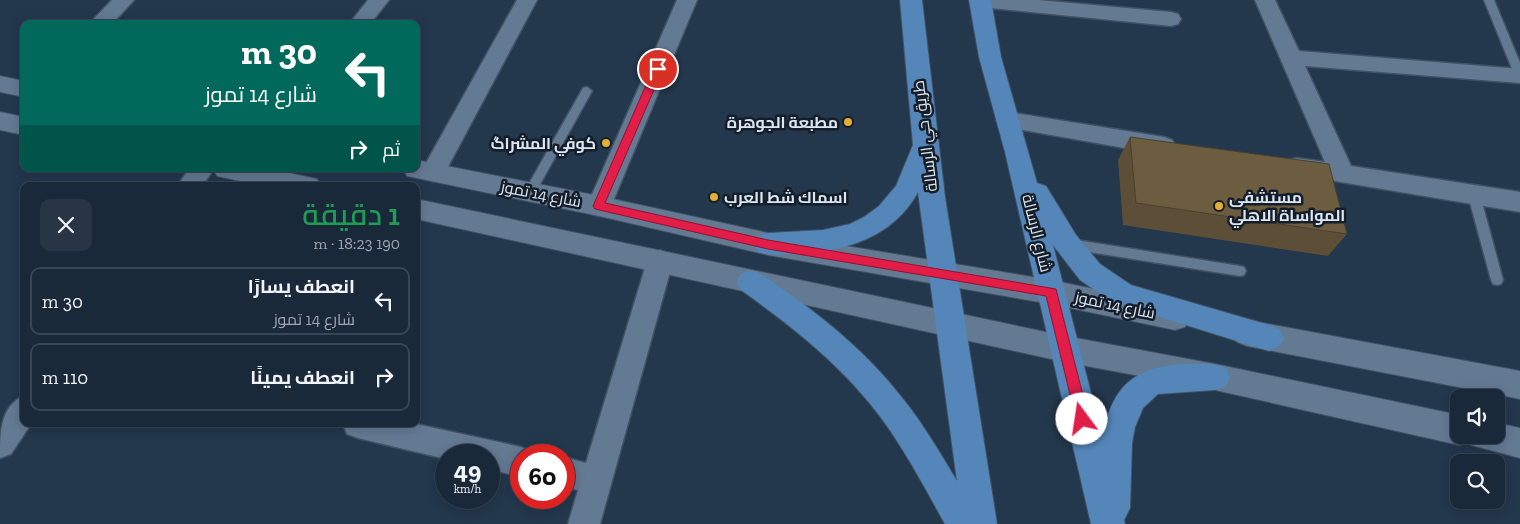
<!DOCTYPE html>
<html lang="ar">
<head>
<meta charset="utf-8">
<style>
  :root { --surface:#1a293a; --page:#273545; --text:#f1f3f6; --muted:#9fa6af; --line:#384554 }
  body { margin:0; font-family:"Zilla Slab",Cairo,serif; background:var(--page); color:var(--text); direction:rtl; height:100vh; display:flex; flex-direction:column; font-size:19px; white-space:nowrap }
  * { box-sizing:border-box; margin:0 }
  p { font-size:16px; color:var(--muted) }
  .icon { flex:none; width:28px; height:28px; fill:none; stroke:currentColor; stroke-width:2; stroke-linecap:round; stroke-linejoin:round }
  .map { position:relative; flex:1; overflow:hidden; direction:ltr }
  .side { position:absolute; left:20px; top:182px; width:400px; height:245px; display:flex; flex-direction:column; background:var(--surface); border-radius:10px; box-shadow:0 2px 12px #0003,0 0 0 1px var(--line); direction:rtl }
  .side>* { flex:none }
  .banner { position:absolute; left:20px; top:20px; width:400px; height:152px; border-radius:10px; box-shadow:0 2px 12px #0003,0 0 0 1px var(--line); direction:rtl; background:#00695c; color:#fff; overflow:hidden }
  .buttons { position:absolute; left:1450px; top:389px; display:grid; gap:10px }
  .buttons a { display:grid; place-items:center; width:55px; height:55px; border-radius:10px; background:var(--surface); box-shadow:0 2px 12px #0003,0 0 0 1px var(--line); font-size:25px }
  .speed { position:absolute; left:435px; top:444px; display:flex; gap:10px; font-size:25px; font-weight:700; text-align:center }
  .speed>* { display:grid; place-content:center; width:65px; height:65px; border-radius:50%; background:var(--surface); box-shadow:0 2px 12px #0003,0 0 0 1px var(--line); line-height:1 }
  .speed small { font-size:12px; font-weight:400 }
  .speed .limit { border:8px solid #d22; background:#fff; color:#111 }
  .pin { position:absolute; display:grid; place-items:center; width:42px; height:42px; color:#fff; margin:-21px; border:2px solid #fff; border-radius:50%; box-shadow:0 1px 5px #0007 }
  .me { position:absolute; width:55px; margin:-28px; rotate:346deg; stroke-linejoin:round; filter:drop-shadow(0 0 4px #0008) }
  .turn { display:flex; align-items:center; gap:18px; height:105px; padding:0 20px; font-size:22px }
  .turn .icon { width:65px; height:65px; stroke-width:2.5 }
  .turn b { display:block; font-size:35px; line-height:42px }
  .then { display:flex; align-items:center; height:48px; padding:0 20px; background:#0003; gap:10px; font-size:19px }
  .round { display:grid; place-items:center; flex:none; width:52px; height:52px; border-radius:10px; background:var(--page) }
  .head { display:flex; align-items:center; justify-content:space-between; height:85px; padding:0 20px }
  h1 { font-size:30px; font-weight:600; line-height:38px; color:#1e9e55 }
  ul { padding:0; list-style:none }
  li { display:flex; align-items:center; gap:15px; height:68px; margin:0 10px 8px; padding:0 10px; border:2px solid var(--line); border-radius:10px }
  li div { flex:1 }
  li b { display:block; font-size:19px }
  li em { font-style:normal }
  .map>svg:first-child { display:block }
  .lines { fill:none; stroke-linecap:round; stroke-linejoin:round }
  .service-casing { stroke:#415264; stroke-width:3 }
  .minor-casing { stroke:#415264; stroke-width:3 }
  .secondary-casing { stroke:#415264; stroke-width:2 }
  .primary-casing { stroke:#415264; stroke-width:2 }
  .service { fill:#647a93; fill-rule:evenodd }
  .minor { fill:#647a93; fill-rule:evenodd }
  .secondary { fill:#647a93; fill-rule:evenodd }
  .primary { fill:#5586ba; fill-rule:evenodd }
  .wall { fill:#5d4f37 }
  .building { fill:#6c5c40; stroke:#4c402d }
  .route { fill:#e11d48; stroke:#92132f }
  .poi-dot { fill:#e4ad35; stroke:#151e28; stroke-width:2 }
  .labels { text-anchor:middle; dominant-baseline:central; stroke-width:5; stroke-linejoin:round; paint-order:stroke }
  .poi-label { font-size:16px; font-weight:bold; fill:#dae6f4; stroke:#151e28; text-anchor:end }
  .street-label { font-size:16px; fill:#dae6f4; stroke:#151e28 }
</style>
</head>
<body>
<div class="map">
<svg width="1520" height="524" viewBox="0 0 1520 524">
  <rect width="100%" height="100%" fill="#23374d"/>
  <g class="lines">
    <g class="service-casing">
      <path id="service" d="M 1484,0 L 1494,0 L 1520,63 L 1520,80 L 1515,76 Z
        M 587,87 L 592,91 L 534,195 L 526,195 L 524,192 L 526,189 L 583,88 Z
        M 1474,191 L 1480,195 L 1503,280 L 1501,284 L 1497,285 L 1493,284 L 1491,280 L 1468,195 Z
        M 1070,239 L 1240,266 L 1244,267 L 1246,271 L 1244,275 L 1240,276 L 1070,249 L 1066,247 L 1064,244 L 1066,241 Z"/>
    </g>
    <g class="minor-casing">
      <path id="minor" d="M 112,0 L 134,0 L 112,24 L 89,24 Z
        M 368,0 L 389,0 L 370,24 L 349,24 Z
        M 517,0 L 537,0 L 442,178 L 433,181 L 424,178 L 421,172 Z
        M 677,0 L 697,0 L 611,206 L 608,213 L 599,216 L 590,213 L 587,206 Z
        M 970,0 L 1038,0 L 1171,12 L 1178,14 L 1181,19 L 1178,24 L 1171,26 L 980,7 L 973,6 Z
        M 1255,0 L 1275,0 L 1299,51 L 1520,69 L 1520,83 L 1305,66 L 1351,166 L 1520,192 L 1520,212 L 1287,173 L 1284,167 L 1287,161 L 1296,158 L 1325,162 Z
        M 1008,112 L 1164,137 L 1172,140 L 1176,146 L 1172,152 L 1164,155 L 1000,126 L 996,120 L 1000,114 Z
        M 189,169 L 214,169 L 202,186 L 177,186 Z
        M 660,250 L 669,254 L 673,261 L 600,524 L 568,524 L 578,490 L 564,487 L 564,457 L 586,463 L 647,261 L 651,254 Z
        M 24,396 L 24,424 L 31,424 L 11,454 L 0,458 C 0,433 0,406 24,396 Z
        M 343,424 L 416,424 L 521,447 L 532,452 L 533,455 L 521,455 L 521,477 L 489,469 L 489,455 L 446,455 L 446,459 L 358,438 L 347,434 Z"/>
    </g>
    <g class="secondary-casing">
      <path id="secondary" d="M 0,76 L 24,81 L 24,97 L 0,92 Z
        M 0,112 L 24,117 L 24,135 L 0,130 Z
        M 416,160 L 599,196 L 768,233 L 1051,280 L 1175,306 L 1185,309 L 1189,318 L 1185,327 L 1175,330 L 1051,304 L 768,255 L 599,216 L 407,176 L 403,169 L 416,169 Z
        M 213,169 L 271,169 L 317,179 L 321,186 L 263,186 L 217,176 Z
        M 416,199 L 1065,336 L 1215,364 L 1459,415 L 1459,435 L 1496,435 L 1496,423 L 1520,428 L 1520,458 L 1471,445 L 1469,441 L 1459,445 L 1215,390 L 1065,362 L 416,219 Z
        M 1247,320 L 1520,371 L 1520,399 L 1247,346 L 1237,342 L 1232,333 L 1237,324 Z"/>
    </g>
    <g class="primary-casing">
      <path id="primary" d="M 900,0 L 922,0 L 945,197 L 997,524 L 945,524 C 925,488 906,452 882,419 C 844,367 793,327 741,290 L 737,282 L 741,274 L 751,270 L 761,274 C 813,309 864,348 903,399 C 924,425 940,453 957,481 L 918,192 C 894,236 848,251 801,253 C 786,254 772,256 758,252 L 754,244 L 758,236 L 768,233 L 823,230 L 850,224 L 864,217 L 879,206 L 896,186 L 913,145 Z
        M 969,0 L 991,0 L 1001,57 L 1037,183 L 1046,186 L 1076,235 L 1100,264 L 1131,285 L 1269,325 L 1279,329 L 1284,338 L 1279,347 L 1269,351 L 1112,302 L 1080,280 L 1053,245 L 1102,436 C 1113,386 1133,367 1184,364 C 1198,364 1212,362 1226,368 L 1230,377 L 1226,386 L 1215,390 L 1158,394 L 1143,408 L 1135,427 L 1132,443 L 1130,508 L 1124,520 L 1125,524 L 1091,524 L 1005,152 L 979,57 Z"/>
    </g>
    <use href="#service" class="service"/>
    <use href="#minor" class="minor"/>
    <use href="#secondary" class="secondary"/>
    <use href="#primary" class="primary"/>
  </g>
  <path class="wall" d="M 1130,137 L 1347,234 L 1328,256 L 1123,225 L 1118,160 Z"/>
  <path class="building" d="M 1130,137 L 1329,164 L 1347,234 L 1136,203 Z"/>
  <path class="route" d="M 658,65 L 663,69 L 605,203 L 768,240 L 1056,289 L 1089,419 L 1087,423 L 1082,425 L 1078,423 L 1076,419 L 1046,296 L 768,249 L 595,209 L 593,206 L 653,69 Z"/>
  <g class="poi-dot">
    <circle cx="848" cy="122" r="5"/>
    <circle cx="606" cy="143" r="5"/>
    <circle cx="714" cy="197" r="5"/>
    <circle cx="1219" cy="206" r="5"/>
  </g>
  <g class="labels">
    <g class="poi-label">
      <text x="838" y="122">مطبعة الجوهرة</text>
      <text x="596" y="143">كوفي المشراگ</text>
      <text x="724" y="197" text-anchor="start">اسماك شط العرب</text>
      <text x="1229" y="197" text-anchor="start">مستشفى<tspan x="1229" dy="18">المواساة اﻻهلي</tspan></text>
    </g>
    <g class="street-label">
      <text transform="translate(925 136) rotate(-97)">طريق حي الرسالة</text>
      <text transform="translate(541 194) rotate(11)">شارع 14 تموز</text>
      <text transform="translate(1037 233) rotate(76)">شارع الرسالة</text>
      <text transform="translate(1115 305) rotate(12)">شارع 14 تموز</text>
    </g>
  </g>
</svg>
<div class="buttons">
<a><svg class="icon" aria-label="sound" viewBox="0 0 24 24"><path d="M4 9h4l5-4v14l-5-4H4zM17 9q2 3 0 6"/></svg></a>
<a><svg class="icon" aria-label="search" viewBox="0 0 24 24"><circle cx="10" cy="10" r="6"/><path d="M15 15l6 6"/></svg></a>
</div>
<div class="speed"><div>49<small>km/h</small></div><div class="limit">60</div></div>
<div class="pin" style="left:658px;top:69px;background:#d93025"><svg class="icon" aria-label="arrive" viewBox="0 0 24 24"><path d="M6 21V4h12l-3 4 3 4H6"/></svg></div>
<svg class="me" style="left:1082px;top:419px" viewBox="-20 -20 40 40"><circle r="19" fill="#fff"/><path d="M0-13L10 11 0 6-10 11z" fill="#e11d48"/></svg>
<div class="banner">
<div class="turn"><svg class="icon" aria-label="left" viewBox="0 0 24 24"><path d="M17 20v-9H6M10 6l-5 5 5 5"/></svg><div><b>30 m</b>شارع 14 تموز</div></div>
<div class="then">ثم<svg class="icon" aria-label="right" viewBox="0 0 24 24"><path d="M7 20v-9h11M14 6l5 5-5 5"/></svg></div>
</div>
<section class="side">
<div class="head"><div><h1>1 دقيقة</h1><p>190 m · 18:23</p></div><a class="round"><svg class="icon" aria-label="close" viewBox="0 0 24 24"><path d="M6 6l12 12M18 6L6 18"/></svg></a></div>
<ul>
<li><svg class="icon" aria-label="left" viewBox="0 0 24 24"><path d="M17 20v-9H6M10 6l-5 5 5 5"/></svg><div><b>انعطف يسارًا</b><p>شارع 14 تموز</p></div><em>30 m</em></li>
<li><svg class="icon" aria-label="right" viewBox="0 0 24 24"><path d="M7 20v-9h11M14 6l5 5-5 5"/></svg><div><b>انعطف يمينًا</b></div><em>110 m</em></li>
</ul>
</section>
</div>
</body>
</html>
